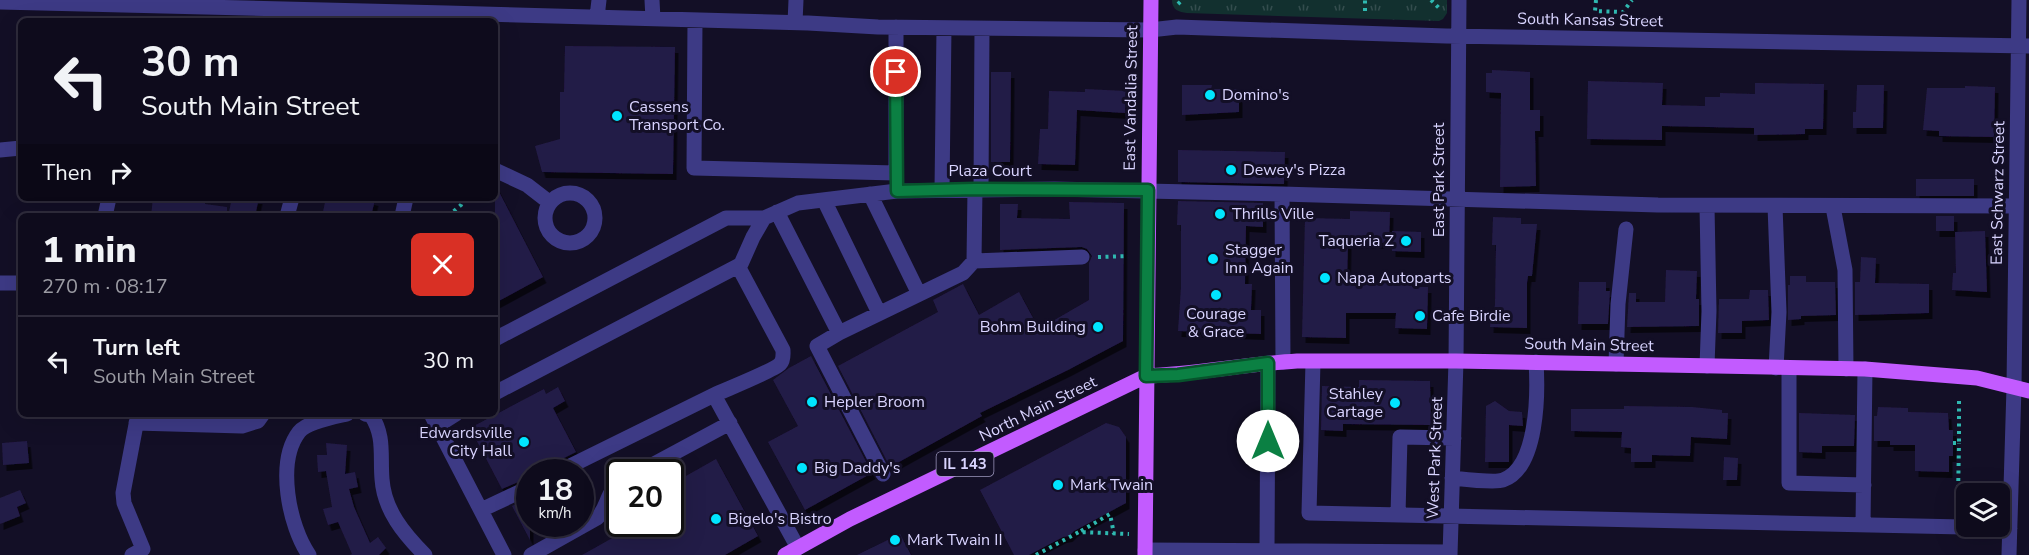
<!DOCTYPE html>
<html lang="en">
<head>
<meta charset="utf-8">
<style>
  :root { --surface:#0e0b1c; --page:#171425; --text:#f1f3f6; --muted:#9b9ba3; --line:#2e2b3b }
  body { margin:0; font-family:"Nunito Sans",sans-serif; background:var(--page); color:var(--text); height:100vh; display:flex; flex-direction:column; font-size:22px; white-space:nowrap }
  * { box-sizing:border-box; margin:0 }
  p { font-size:20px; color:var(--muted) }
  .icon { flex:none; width:33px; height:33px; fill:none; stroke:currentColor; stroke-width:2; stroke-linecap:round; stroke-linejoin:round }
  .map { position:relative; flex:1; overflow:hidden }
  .side { position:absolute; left:18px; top:213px; width:480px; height:204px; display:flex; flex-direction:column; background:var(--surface); border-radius:9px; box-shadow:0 6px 24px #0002,0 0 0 2px var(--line) }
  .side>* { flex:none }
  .top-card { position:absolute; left:18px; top:18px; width:480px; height:183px; border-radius:9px; box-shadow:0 6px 24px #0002,0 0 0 2px var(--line); background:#0e0b1c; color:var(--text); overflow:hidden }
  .buttons { position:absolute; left:1956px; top:483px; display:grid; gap:12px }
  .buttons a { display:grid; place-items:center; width:54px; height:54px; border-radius:9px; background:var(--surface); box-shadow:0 6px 24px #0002,0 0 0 2px var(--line); font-size:30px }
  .speed { position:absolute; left:516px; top:459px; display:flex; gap:12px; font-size:30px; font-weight:700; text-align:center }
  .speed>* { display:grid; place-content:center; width:78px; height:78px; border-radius:50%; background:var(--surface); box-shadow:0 6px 24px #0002,0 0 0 2px var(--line); line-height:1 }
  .speed small { font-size:15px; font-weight:400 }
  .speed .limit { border:3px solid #111; border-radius:9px; background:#fff; color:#111 }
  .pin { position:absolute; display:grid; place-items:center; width:51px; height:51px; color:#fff; margin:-26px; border:3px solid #fff; border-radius:50%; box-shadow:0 2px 6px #0007 }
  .me { position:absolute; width:66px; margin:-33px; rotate:0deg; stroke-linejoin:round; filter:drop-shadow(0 0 4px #0008) }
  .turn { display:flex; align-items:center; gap:21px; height:126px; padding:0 24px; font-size:27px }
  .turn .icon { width:78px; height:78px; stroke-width:2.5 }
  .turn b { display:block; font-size:42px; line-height:51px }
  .then { display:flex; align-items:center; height:57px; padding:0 24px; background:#0003; gap:12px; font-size:22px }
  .round { display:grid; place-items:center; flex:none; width:63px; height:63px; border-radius:9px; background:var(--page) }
  .summary { display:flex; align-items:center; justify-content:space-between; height:102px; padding:0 24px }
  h1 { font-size:36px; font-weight:800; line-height:45px }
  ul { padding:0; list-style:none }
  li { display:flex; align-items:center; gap:18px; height:90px; padding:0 24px; border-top:2px solid var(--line) }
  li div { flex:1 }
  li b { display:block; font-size:22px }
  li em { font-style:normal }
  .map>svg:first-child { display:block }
  .grass { fill:url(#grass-tufts) }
  .building { fill:#241b47; filter:url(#shadow) }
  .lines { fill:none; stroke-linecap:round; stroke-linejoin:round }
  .path { stroke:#2fb8b0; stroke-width:4; stroke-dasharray:3 4.5; stroke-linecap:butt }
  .minor { stroke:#3d3a85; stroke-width:15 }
  .major { stroke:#c25bff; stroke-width:15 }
  .route-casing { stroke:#07532c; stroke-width:15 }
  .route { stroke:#0b8043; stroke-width:10 }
  .poi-dot { fill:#00e5ff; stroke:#130f26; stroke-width:2 }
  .labels { text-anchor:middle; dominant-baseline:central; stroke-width:6; stroke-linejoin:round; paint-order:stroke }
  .shield { fill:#130f26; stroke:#9e99be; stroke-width:1.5 }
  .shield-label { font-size:15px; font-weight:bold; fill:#d9d4ff }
  .street-label { font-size:16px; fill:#d9d4ff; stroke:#130f26 }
  .poi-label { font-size:16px; fill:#d9d4ff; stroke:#130f26; text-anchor:start }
</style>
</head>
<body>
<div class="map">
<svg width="2029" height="555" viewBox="0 0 2029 555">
  <defs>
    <pattern id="grass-tufts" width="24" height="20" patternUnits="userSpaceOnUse" patternTransform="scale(1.5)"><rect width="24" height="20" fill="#12302f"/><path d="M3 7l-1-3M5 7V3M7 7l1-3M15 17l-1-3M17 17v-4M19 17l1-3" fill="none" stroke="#344d4e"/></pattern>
    <filter id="shadow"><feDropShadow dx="3.5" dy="6" stdDeviation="0" flood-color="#0009"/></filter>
  </defs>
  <rect width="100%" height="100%" fill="#130f26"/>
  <path class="grass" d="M 1172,0 L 1447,0 L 1447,13 L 1443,19 L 1439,21 L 1187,13 C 1179,12 1172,10 1172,0 Z"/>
  <path class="building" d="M 565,46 L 675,47 L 673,174 L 542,172 L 535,146 L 560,139 L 560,92 L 564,92 Z
    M 1492,70 L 1530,72 L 1530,110 L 1540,110 L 1540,131 L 1535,131 L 1536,186 L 1500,187 L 1501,93 L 1486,92 L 1486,73 L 1492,73 Z
    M 991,72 L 1011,72 L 1010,162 L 991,162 Z
    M 1588,81 L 1663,83 L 1662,105 L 1705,106 L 1705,97 L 1720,97 L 1720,93 L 1755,94 L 1755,83 L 1824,84 L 1823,129 L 1805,129 L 1805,134 L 1754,135 L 1754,128 L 1662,126 L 1662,140 L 1587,139 Z
    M 1182,85 L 1212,85 L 1211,89 L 1239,89 L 1239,112 L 1182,115 Z
    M 1857,85 L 1884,85 L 1883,128 L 1853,128 L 1853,112 L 1856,112 Z
    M 1965,86 L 1995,87 L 1994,137 L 1939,136 L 1939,131 L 1923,130 L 1927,88 L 1965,88 Z
    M 1085,89 L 1126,91 L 1125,113 L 1077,110 L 1075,165 L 1038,164 L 1040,129 L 1048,129 L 1049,91 L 1085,92 Z
    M 1178,150 L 1285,152 L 1284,184 L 1178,182 Z
    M 1916,179 L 1974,179 L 1974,196 L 1916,196 Z
    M 495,184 L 543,277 L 495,303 Z
    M 153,198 L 189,201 L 189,198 L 205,199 L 205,204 L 227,207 L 227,216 L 151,216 Z
    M 232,198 L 259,198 L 255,216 L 228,216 Z
    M 326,198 L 367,198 L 375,200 L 371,216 L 322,216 Z
    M 1178,201 L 1263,203 L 1263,227 L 1246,226 L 1245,284 L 1252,284 L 1251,310 L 1261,310 L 1261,334 L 1178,331 L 1181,287 L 1181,225 L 1177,225 Z
    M 1069,202 L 1124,203 L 1123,341 L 1068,370 L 980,413 L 982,416 L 890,467 L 838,366 L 938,312 L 933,300 L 963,284 L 979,315 L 1019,292 L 1039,329 L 1089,300 L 1089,263 L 1092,256 L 1087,249 L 1082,247 L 1000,250 L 1000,204 L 1018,204 L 1017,218 L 1070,219 Z
    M 1350,211 L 1390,212 L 1389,243 L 1348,242 L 1347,282 L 1412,282 L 1412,287 L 1428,287 L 1427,329 L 1395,328 L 1396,313 L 1346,313 L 1346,338 L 1302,337 L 1305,218 L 1350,219 Z
    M 1936,216 L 1954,216 L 1954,231 L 1936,231 Z
    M 1493,217 L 1521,218 L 1521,224 L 1537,224 L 1532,276 L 1528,276 L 1527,283 L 1527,328 L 1490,327 L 1491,312 L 1494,311 L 1495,304 L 1496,245 L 1492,245 Z
    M 1392,231 L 1421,232 L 1421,252 L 1392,251 Z
    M 1985,231 L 1987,292 L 1952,290 L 1953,273 L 1956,273 L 1955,232 Z
    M 1861,257 L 1876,258 L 1875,283 L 1929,284 L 1929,313 L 1855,315 L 1855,282 L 1860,282 Z
    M 1666,270 L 1697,271 L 1696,299 L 1699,299 L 1699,326 L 1627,327 L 1629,293 L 1636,293 L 1636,302 L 1665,302 Z
    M 1790,276 L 1806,276 L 1806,282 L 1835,282 L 1836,315 L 1801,316 L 1801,319 L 1788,320 L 1788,285 L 1790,285 Z
    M 1579,282 L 1606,282 L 1606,291 L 1610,291 L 1608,324 L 1578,324 Z
    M 1750,290 L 1768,290 L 1769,320 L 1742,321 L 1742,333 L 1718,333 L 1719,299 L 1749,299 Z
    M 811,356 L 872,473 L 805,510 L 768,442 L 798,426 L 773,380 L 789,368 Z
    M 1359,380 L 1430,381 L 1431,425 L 1343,424 L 1343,431 L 1321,430 L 1322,386 L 1359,387 Z
    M 558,387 L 565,401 L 553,408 L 576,452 L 554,463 L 545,472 L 530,472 L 530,477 L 502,489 L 470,428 L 544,389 L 546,394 Z
    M 1495,401 L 1509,411 L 1522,412 L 1523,426 L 1509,425 L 1509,462 L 1485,462 L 1486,406 Z
    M 1624,406 L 1692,407 L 1722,410 L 1722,413 L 1728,413 L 1727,439 L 1691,437 L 1690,456 L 1652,455 L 1652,462 L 1631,462 L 1631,448 L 1621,447 L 1622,432 L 1571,431 L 1571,409 L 1624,409 Z
    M 1878,407 L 1908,408 L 1908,412 L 1948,413 L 1949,430 L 1953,430 L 1953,456 L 1949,456 L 1949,472 L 1915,471 L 1915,445 L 1890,445 L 1890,441 L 1874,441 L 1874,416 L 1877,416 Z
    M 1799,413 L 1855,415 L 1854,446 L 1822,446 L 1822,453 L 1799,452 Z
    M 1106,423 L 1119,427 L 1126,437 L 1126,503 L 1074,531 L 1069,536 L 1063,537 L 1029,555 L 1014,555 L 980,490 Z
    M 27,441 L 29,463 L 3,465 L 2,443 Z
    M 326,443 L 347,445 L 345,474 L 355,472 L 358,487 L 349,489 L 354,507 L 370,543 L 378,537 L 386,548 L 379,555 L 350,555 L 352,554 L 338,522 L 328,525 L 323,509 L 332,507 L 326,471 L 318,472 L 317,455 L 327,455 Z
    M 1724,457 L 1738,458 L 1737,480 L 1723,480 Z
    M 716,459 L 758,536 L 725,555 L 582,555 L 616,536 L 614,533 L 629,524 L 670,524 L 670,485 Z
    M 20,490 L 26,503 L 17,507 L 20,516 L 0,524 L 0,498 Z
    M 530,498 L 530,540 L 512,506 Z
    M 900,534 L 911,555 L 857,555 Z"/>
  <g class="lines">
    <path class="path" d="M 1431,0 L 1441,10
      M 1596,0 L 1595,11 L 1623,12 L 1632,0
      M 1178,4 L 1182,0
      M 1365,11 L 1365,0
      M 448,216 L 461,205 L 464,198
      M 1098,257 L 1128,256
      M 1953,443 L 1959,443 L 1959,397
      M 1958,496 L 1959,443
      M 1081,531 L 1110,514 L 1114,534
      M 1036,555 L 1079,532 L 1129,534"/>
    <path class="minor" d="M 652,0 L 653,19
      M 0,2 L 447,13 L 808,23 L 878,27 L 1150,30 L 1177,27 L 1446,36 L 2029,46
      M 597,17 L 599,0
      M 695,20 L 694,168 L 896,173 L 896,27
      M 795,23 L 796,0
      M 0,150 L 21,148
      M 495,170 L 527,185 L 549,202
      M 942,189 L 944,28
      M 975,189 L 974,261 L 1082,257
      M 981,189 L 982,29
      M545 218a25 25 0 1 1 50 0a25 25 0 1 1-50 0Z
      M 870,194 L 919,294
      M 824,200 L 879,313
      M 1775,206 L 1779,312 L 1776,368
      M 1833,207 L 1845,270 L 1846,369
      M 777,212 L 839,333 L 963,273 L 974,261
      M 105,216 L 109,198
      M 287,216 L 292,198
      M 402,216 L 406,198
      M 738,266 L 783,350 C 783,354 784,360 780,364 C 773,371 727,389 714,395 L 798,548
      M 0,283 L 21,283
      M 839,333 L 817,346 L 883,474
      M 495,339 L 726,218 L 764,218 L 798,203 L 897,191 L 1054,189 L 1282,194
      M 1283,362 L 1282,194 L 1658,205 L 2016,206
      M 1313,362 L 1309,513 L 2010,528
      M 1616,364 L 1618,304 L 1626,229
      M 1707,366 L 1709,311 L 1707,206
      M 1789,368 L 1789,483 L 1864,485
      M 495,393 L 738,266 L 741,264 L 753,237 L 764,218
      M 365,414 L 371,415 C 385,436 380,455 382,479 C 384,510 404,534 425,555
      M 431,414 L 504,555
      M 136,423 L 242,426 L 258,421 L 263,414
      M 437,426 L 456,414
      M 558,472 L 714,395
      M 639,472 L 730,423
      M 1452,478 C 1462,479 1495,483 1503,480 C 1538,468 1538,393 1536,362
      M 481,510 L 530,487
      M 1398,515 L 1400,437 L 1454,438
      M 1863,525 L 1865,369
      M 1145,550 L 1450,552
      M 1267,551 L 1268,363
      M 132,555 L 143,549 L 124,503 L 123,493 L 138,414
      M 309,555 C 289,526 276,462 299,432 C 307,422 334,417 347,414
      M 531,555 L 597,518 C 608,508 606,492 620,483
      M 1450,555 L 1456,361 L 1459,0
      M 2009,555 L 2014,387 L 2019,0"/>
    <path class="major" d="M 785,555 L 850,519 L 1146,376 C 1197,374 1246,364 1297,361 L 1456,361 L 1865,369 L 1977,378 L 2029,391
      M 1145,555 L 1151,0"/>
  </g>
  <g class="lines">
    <g class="route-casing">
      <path id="route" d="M 896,72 L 897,191 L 975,189 L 1148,190 L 1146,376 L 1178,375 L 1268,363 L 1268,441"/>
    </g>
    <use href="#route" class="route"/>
  </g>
  <g class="poi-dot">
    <circle cx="1210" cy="95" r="6"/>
    <circle cx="617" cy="116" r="6"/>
    <circle cx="1231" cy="170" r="6"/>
    <circle cx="1220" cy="214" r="6"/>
    <circle cx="1406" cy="241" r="6"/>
    <circle cx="1213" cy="259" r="6"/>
    <circle cx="1325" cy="278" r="6"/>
    <circle cx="1216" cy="295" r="6"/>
    <circle cx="1420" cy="316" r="6"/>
    <circle cx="1098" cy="327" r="6"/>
    <circle cx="812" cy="402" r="6"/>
    <circle cx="1395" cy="403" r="6"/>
    <circle cx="524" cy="442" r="6"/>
    <circle cx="802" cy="468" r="6"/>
    <circle cx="1058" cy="485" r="6"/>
    <circle cx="716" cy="519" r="6"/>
    <circle cx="895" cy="540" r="6"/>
  </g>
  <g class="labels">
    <rect class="shield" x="936.5" y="452" width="57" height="24" rx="4.5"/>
    <g class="shield-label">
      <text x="965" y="464">IL 143</text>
    </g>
    <g class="street-label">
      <text transform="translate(1590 20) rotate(1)">South Kansas Street</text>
      <text transform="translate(1131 98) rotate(-89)">East Vandalia Street</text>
      <text x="990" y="171">Plaza Court</text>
      <text transform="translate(1439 180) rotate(-90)">East Park Street</text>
      <text transform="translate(1998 193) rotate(-89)">East Schwarz Street</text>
      <text transform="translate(1589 345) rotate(1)">South Main Street</text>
      <text transform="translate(1038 409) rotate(-26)">North Main Street</text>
      <text transform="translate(1435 458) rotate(-88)">West Park Street</text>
    </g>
    <g class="poi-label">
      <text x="1222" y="95">Domino's</text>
      <text x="629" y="107">Cassens<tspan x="629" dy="18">Transport Co.</tspan></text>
      <text x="1243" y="170">Dewey's Pizza</text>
      <text x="1232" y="214">Thrills Ville</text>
      <text x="1394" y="241" text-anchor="end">Taqueria Z</text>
      <text x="1225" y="250">Stagger<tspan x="1225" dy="18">Inn Again</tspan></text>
      <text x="1337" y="278">Napa Autoparts</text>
      <text x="1216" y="314" text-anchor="middle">Courage<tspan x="1216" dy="18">&amp; Grace</tspan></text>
      <text x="1432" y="316">Cafe Birdie</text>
      <text x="1086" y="327" text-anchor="end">Bohm Building</text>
      <text x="1383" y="394" text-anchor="end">Stahley<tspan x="1383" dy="18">Cartage</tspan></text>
      <text x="824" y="402">Hepler Broom</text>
      <text x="512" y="433" text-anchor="end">Edwardsville<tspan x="512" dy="18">City Hall</tspan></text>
      <text x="814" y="468">Big Daddy's</text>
      <text x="1070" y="485">Mark Twain</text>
      <text x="728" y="519">Bigelo's Bistro</text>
      <text x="907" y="540">Mark Twain II</text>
    </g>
  </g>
</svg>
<div class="buttons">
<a><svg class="icon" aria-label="layers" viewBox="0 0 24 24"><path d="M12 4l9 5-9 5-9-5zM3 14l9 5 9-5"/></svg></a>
</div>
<div class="speed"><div>18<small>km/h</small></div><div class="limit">20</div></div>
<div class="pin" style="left:896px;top:72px;background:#d93025"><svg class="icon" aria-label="arrive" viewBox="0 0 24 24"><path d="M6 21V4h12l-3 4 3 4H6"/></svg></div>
<svg class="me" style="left:1268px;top:441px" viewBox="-20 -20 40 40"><circle r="19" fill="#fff"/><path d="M0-13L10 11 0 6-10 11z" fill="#0b8043"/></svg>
<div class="top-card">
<div class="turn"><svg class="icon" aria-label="left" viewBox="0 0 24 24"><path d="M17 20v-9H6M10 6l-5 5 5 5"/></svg><div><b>30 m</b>South Main Street</div></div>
<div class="then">Then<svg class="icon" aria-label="right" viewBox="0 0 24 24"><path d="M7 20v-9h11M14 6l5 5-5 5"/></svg></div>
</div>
<section class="side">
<div class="summary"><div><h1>1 min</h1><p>270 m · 08:17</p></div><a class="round" style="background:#d93025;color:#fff"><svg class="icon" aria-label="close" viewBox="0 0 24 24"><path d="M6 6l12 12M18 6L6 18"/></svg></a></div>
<ul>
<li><svg class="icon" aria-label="left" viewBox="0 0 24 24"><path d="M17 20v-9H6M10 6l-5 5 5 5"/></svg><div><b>Turn left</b><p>South Main Street</p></div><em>30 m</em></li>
</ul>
</section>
</div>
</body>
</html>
